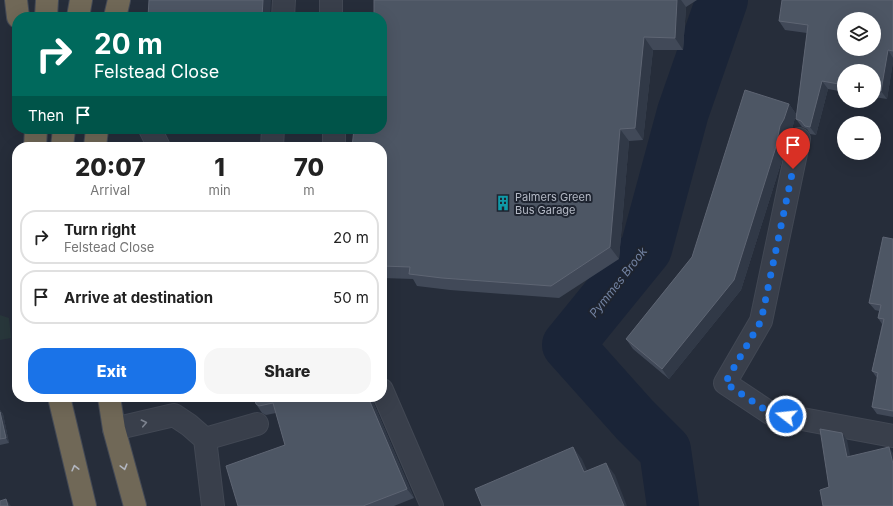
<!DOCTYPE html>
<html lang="en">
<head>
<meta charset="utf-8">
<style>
  :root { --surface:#fff; --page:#f6f6f6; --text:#222; --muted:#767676; --line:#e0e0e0; --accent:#1a73e8 }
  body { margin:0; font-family:Inter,sans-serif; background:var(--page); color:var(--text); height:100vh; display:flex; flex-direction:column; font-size:15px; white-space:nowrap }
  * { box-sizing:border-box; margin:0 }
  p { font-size:13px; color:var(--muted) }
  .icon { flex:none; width:22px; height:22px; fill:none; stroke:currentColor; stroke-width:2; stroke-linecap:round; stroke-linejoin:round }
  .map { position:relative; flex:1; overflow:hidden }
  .sheet { position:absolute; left:12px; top:142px; width:375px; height:260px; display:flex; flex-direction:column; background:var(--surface); border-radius:16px; box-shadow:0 4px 16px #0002 }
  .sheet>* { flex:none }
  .banner { position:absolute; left:12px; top:12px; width:375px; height:122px; border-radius:16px; box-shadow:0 4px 16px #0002; background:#00695c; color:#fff; overflow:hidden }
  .tools { position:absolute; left:837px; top:12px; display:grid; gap:8px }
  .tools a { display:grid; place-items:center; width:44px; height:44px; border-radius:50%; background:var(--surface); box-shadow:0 4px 16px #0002; font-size:20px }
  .pin { position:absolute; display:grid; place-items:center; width:34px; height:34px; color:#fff; margin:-41px -17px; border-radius:50% 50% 50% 0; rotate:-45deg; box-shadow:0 0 4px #0007 }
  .pin .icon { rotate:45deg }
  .me { position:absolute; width:44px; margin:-22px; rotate:286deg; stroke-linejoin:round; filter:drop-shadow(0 0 3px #0008) }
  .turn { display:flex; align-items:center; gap:14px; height:84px; padding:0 16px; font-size:18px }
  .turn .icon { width:52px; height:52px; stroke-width:2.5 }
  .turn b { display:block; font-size:28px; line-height:34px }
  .then { display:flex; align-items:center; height:38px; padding:0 16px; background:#0003; gap:8px; font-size:15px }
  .eta { display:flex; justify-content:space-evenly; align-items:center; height:68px; text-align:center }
  .eta b { font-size:24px; font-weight:800; line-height:28px }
  .action { display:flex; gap:8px; margin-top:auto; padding:8px 16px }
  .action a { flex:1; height:46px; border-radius:16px; background:var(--accent); color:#fff; font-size:16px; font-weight:800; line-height:46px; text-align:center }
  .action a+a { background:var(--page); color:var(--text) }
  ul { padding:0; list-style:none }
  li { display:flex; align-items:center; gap:12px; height:54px; margin:0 8px 6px; padding:0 8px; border:2px solid var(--line); border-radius:16px }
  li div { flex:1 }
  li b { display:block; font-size:15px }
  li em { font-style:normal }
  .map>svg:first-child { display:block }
  .green { fill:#28373b }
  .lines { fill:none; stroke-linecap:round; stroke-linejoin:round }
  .river { stroke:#1a2437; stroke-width:52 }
  .minor-casing { stroke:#424854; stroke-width:24 }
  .highway-casing { stroke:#444a56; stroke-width:24 }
  .minor { stroke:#393f4b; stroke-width:22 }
  .highway { stroke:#706857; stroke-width:22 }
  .wall { fill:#414958 }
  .shaded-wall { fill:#313947 }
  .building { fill:#4d5664; stroke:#5e6573; fill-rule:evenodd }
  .oneway { stroke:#7d838f }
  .oneway2 { stroke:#b2b6c0 }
  .route { stroke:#1a73e8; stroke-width:7; stroke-dasharray:0 12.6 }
  .labels { text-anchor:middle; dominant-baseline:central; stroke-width:4; stroke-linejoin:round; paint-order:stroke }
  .poi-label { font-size:11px; fill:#b5bac6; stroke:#1e2430; text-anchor:start }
  .water-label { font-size:12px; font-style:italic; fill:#7282a1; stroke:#1e2430 }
</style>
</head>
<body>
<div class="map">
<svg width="893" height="506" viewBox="0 0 893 506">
  <rect width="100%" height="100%" fill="#262d3a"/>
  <path class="green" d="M 0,315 L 9,318 L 11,338 L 0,340 Z"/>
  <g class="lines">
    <path class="river" d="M 673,506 L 665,450 L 635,420 L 568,345 L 646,249 L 683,112 L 722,0"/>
    <g class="minor-casing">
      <path id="minor" d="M 331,0 L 331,17
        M 283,17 L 284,0
        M 150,129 L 159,147
        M 799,139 L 761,321 L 725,383 L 770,413 L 893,436
        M 272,147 L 273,129
        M 334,147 L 334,129
        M 382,390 L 432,506
        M 114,429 L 174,415 L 189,425 L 205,439 L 257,424
        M 205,439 L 213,506"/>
    </g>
    <g class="highway-casing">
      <path id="highway" d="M 16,0 L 18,17
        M 46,17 L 47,0
        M 78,17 L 81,0
        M 115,17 L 119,0
        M 35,147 L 36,129
        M 62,147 L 64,129
        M 95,147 L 97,129
        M 59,397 L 85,506
        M 109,397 L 114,429 L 135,506"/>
    </g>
    <use href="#minor" class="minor"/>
    <use href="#highway" class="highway"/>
  </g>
  <path class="wall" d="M 374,0 L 697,0 L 686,7 L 683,50 L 653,50 L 643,140 L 629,141 L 619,259 L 559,298 L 450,290 L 417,286 L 413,279 L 382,278 L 382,129 Z
    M 893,0 L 893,62 L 887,99 L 874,97 L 874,71 L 844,71 L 844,92 L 828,89 L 816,135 L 810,134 L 807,129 L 802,127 L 796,119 L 807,33 L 785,30 L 779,21 Z
    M 789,104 L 796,114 L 792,129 L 787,136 L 782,160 L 741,290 L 669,379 L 633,349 L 626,339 L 692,257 Z
    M 893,239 L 893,417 L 877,414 L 872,407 L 877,378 L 872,371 L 882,324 L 878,318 L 879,311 L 875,310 L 869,303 Z
    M 371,397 L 414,498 L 394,506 L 238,506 L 285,445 L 276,413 L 266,415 L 262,413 L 256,404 Z
    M 0,410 L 3,414 L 9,443 L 0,445 Z"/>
  <path class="shaded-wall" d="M 263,0 L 271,0 L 270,17 L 262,17 Z
    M 677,0 L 681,0 L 686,7 L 683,50 L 675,38 Z
    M 644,37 L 653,50 L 643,140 L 635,128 Z
    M 888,50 L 893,58 L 893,62 L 887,99 L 881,91 Z
    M 822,81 L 828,89 L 816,135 L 810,127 Z
    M 789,104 L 796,114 L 792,129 L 787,136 L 782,160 L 741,290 L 669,379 L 662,369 L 780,126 Z
    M 620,129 L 629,141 L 619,259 L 610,247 Z
    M 368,397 L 371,397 L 414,498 L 407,489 Z
    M 0,410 L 3,414 L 9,443 L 6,438 Z
    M 842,433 L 847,440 L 852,465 L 847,457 Z
    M 573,447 L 582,459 L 593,484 L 584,472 Z
    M 889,447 L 893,453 L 893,464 Z
    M 606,463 L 615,475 L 627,506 L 624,506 Z
    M 6,499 L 11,506 L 8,506 Z"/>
  <path class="building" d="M 149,0 L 263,0 L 262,17 L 148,17 Z
    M 374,0 L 677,0 L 675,38 L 644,37 L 635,128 L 620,129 L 610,247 L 551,286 L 442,278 L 409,274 L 410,267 L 382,266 L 382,147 L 352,147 L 354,129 L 382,129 L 382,17 L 374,17 Z
    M 782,0 L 893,0 L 893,51 L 888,50 L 881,91 L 874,90 L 874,71 L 844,71 L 844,85 L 822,81 L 810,127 L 805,126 L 801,121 L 796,119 L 808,25 L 779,21 ZM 844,19 L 874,19 L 874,49 L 844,49 Z
    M 745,90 L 789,104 L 784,119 L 780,126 L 775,150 L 734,280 L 662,369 L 626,339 L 692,257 Z
    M 883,237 L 893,239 L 893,411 L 872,407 L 878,373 L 872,371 L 884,319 L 878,318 L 881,305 L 869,303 Z
    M 254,397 L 368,397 L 407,489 L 363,506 L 238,506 L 226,466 L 285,445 L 273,403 L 259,406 L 256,404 Z
    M 0,412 L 6,438 L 0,439 Z
    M 820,429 L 842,433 L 847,457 L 889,447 L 893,464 L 893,506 L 823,506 L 820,490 L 829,487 Z
    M 573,447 L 584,472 L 606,463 L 624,506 L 482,506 L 475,489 Z
    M 6,499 L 8,506 L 0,506 L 0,501 Z"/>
  <defs><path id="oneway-chevron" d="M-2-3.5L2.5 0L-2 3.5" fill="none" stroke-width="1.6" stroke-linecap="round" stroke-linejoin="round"/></defs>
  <use class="oneway" href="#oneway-chevron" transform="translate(144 423) rotate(-12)"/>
  <g class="oneway2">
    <use href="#oneway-chevron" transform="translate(124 467) rotate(75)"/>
    <use href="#oneway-chevron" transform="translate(75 468) rotate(-104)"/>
  </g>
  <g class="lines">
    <path class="route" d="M 786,416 L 770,413 L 725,383 L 761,321 L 793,169"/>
  </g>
  <defs>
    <g id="building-bare" transform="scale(1.2)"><path d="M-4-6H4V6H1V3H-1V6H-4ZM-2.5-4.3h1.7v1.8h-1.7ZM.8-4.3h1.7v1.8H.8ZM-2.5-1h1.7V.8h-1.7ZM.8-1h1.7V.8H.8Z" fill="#0f9aa8" stroke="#1e2430" stroke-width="2.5" paint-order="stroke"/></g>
  </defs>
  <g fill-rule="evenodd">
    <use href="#building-bare" x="503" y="203"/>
  </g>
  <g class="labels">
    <g class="poi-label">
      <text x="515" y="197">Palmers Green<tspan x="515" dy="13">Bus Garage</tspan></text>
    </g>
    <g class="water-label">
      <text transform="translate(618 282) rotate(-52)">Pymmes Brook</text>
    </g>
  </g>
</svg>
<div class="tools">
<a><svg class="icon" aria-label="layers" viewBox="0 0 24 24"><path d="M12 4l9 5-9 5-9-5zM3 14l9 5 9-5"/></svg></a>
<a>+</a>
<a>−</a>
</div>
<div class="pin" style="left:793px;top:169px;background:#d93025"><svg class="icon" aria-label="arrive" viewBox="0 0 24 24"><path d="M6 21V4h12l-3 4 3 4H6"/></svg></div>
<svg class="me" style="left:786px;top:416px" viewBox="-20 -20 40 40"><circle r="17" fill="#1a73e8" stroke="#fff" stroke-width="3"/><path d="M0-11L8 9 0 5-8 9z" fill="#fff"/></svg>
<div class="banner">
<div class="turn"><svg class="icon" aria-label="right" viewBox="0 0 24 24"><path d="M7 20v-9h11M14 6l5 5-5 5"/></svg><div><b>20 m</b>Felstead Close</div></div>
<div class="then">Then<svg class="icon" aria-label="arrive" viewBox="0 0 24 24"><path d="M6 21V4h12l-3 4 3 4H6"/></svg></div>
</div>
<section class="sheet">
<div class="eta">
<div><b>20:07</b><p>Arrival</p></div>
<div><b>1</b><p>min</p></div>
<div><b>70</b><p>m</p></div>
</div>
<ul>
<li><svg class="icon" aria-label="right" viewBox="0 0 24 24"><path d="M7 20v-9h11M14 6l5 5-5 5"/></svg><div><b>Turn right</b><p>Felstead Close</p></div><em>20 m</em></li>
<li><svg class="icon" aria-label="arrive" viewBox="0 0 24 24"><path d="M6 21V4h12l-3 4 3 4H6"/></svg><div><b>Arrive at destination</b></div><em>50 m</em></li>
</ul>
<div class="action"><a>Exit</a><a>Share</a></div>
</section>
</div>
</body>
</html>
